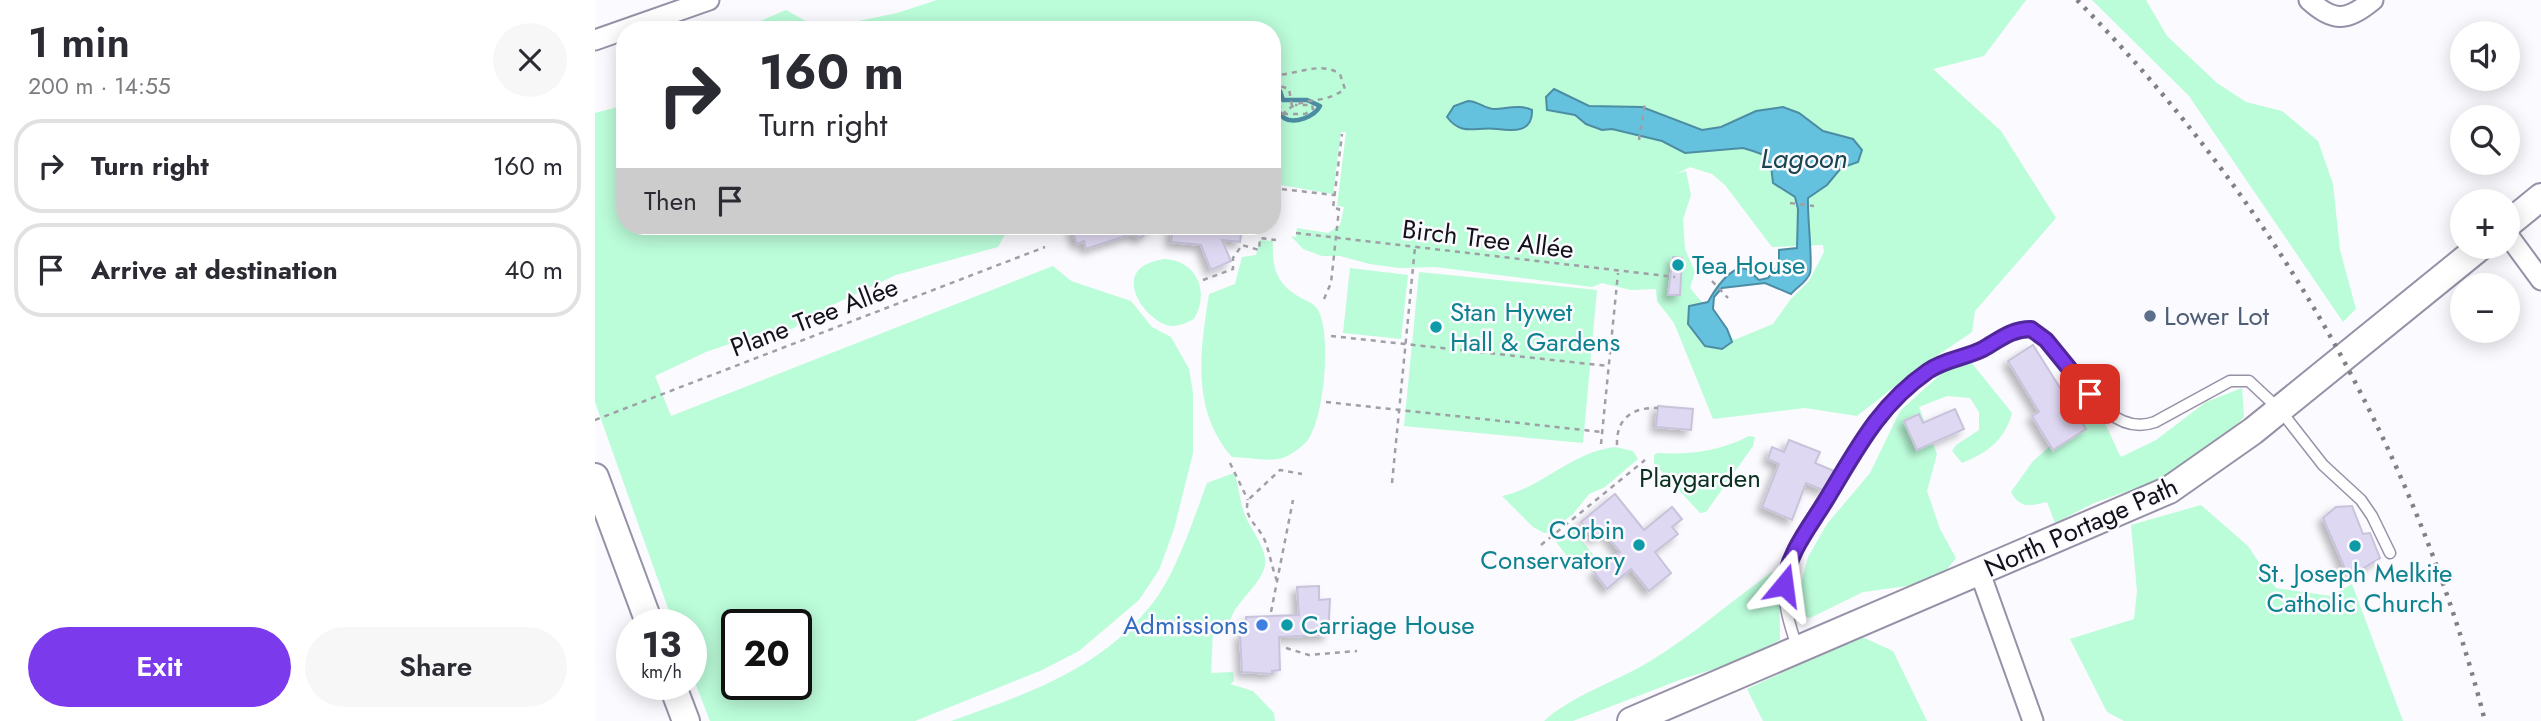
<!DOCTYPE html>
<html lang="en">
<head>
<meta charset="utf-8">
<style>
  :root { --surface:#fff; --page:#f7f7f7; --text:#2b2b33; --muted:#7c7c81; --line:#e1e1e2; --accent:#7c3aed }
  body { margin:0; font-family:Jost,sans-serif; background:var(--page); color:var(--text); height:100vh; display:flex; flex-direction:column; font-size:26px; white-space:nowrap }
  * { box-sizing:border-box; margin:0 }
  p { font-size:23px; color:var(--muted) }
  .icon { flex:none; width:38px; height:38px; fill:none; stroke:currentColor; stroke-width:2; stroke-linecap:round; stroke-linejoin:round }
  .map { position:relative; flex:1; overflow:hidden }
  .drawer { display:flex; flex-direction:column; background:var(--surface); width:595px }
  .drawer>* { flex:none }
  .top-card { position:absolute; left:21px; top:21px; width:665px; height:214px; border-radius:28px; box-shadow:0 4px 18px #0003; background:#fff; color:var(--text); overflow:hidden }
  .fabs { position:absolute; left:1855px; top:21px; display:grid; gap:14px }
  .fabs a { display:grid; place-items:center; width:70px; height:70px; border-radius:50%; background:var(--surface); box-shadow:0 4px 18px #0003; font-size:35px }
  .speed { position:absolute; left:21px; top:609px; display:flex; gap:14px; font-size:35px; font-weight:700; text-align:center }
  .speed>* { display:grid; place-content:center; width:91px; height:91px; border-radius:50%; background:var(--surface); box-shadow:0 4px 18px #0003; line-height:1 }
  .speed small { font-size:18px; font-weight:400 }
  .speed .limit { border:4px solid #111; border-radius:10px; background:#fff; color:#111 }
  .pin { position:absolute; display:grid; place-items:center; width:60px; height:60px; color:#fff; margin:-30px; border-radius:14px; box-shadow:0 4px 10px #0006 }
  .me { position:absolute; width:77px; margin:-38px; rotate:16deg; stroke-linejoin:round; filter:drop-shadow(0 0 5px #0008) }
  .turn { display:flex; align-items:center; gap:24px; height:147px; padding:0 28px; font-size:32px }
  .turn .icon { width:91px; height:91px; stroke-width:2.5 }
  .turn b { display:block; font-size:49px; line-height:60px }
  .then { display:flex; align-items:center; height:66px; padding:0 28px; background:#0003; gap:14px; font-size:26px }
  .round { display:grid; place-items:center; flex:none; width:74px; height:74px; border-radius:37px; background:var(--page) }
  .overview { display:flex; align-items:center; justify-content:space-between; height:119px; padding:0 28px }
  h1 { font-size:42px; font-weight:600; line-height:52px }
  .action { display:flex; gap:14px; margin-top:auto; padding:14px 28px }
  .action a { flex:1; height:80px; border-radius:42px; background:var(--accent); color:#fff; font-size:28px; font-weight:600; line-height:80px; text-align:center }
  .action a+a { background:var(--page); color:var(--text) }
  ul { padding:0; list-style:none }
  li { display:flex; align-items:center; gap:21px; height:94px; margin:0 14px 10px; padding:0 14px; border:4px solid var(--line); border-radius:28px }
  li div { flex:1 }
  li b { display:block; font-size:26px }
  li em { font-style:normal }
  main { display:flex; flex:1; min-height:0 }
  .map>svg:first-child { display:block }
  .green { fill:#bbfcd9; fill-rule:evenodd }
  .water { fill:#65c2df; stroke:#4c8da4; stroke-width:2 }
  .lines { fill:none; stroke-linecap:round; stroke-linejoin:round }
  .stream { stroke:#4c8da4; stroke-width:4.5 }
  .building { fill:#dfd8f2; stroke:#c8c2da; stroke-width:2; filter:url(#shadow) }
  .lane-casing { stroke:#9791a8; stroke-width:13 }
  .street-casing { stroke:#9791a8; stroke-width:23 }
  .secondary-casing { stroke:#9791a8; stroke-width:30 }
  .path { stroke:#a09fa5; stroke-width:2.5; stroke-dasharray:5 5; stroke-linecap:butt }
  .lane { stroke:#fff; stroke-width:10 }
  .street { stroke:#fff; stroke-width:19 }
  .secondary { stroke:#fff; stroke-width:26 }
  .rail { stroke:#818087; stroke-width:4.5; stroke-dasharray:3.5 7; stroke-linecap:butt }
  .route-casing { stroke:#51269a; stroke-width:18 }
  .route { stroke:#7c3aed; stroke-width:12 }
  .culture-dot { fill:#0f9aa8; stroke:#fbfaff; stroke-width:2.5 }
  .service-dot { fill:#5c6f8a; stroke:#fbfaff; stroke-width:2.5 }
  .shop-dot { fill:#3f7fe0; stroke:#fbfaff; stroke-width:2.5 }
  .labels { text-anchor:middle; dominant-baseline:central; stroke-width:5; stroke-linejoin:round; paint-order:stroke }
  .street-label { font-size:26px; fill:#13111a; stroke:#fbfaff }
  .culture-label { font-size:26px; fill:#0d838f; stroke:#fbfaff; text-anchor:start }
  .service-label { font-size:26px; fill:#4e5e75; stroke:#fbfaff; text-anchor:start }
  .park-label { font-size:26px; fill:#0d3121; stroke:#fbfaff }
  .shop-label { font-size:26px; fill:#366cbe; stroke:#fbfaff; text-anchor:end }
  .water-label { font-size:28px; font-style:italic; fill:#1b4551; stroke:#fbfaff }
</style>
</head>
<body>
<main>
<section class="drawer">
<div class="overview"><div><h1>1 min</h1><p>200 m · 14:55</p></div><a class="round"><svg class="icon" aria-label="close" viewBox="0 0 24 24"><path d="M6 6l12 12M18 6L6 18"/></svg></a></div>
<ul>
<li><svg class="icon" aria-label="right" viewBox="0 0 24 24"><path d="M7 20v-9h11M14 6l5 5-5 5"/></svg><div><b>Turn right</b></div><em>160 m</em></li>
<li><svg class="icon" aria-label="arrive" viewBox="0 0 24 24"><path d="M6 21V4h12l-3 4 3 4H6"/></svg><div><b>Arrive at destination</b></div><em>40 m</em></li>
</ul>
<div class="action"><a>Exit</a><a>Share</a></div>
</section>
<div class="map">
<svg width="1946" height="721" viewBox="0 0 1946 721">
  <defs>
    <filter id="shadow"><feDropShadow dx="-5" dy="5" stdDeviation="3.5" flood-color="#0004"/></filter>
  </defs>
  <rect width="100%" height="100%" fill="#fbfaff"/>
  <path class="green" d="M 342,0 L 1431,0 L 1389,56 L 1338,69 L 1406,131 L 1461,218 L 1380,311 L 1377,332 L 1321,370 L 1262,416 L 1210,408 L 1118,419 L 1079,323 L 1062,301 L 1061,289 L 1036,290 L 1007,283 L 997,287 L 840,267 L 804,268 L 775,264 L 745,256 L 727,256 L 708,249 L 696,236 L 701,237 L 702,228 L 733,233 L 745,225 L 749,207 L 742,206 L 751,132 L 746,132 L 738,194 L 680,184 L 686,130 L 677,128 L 677,30 L 144,30 L 191,10 L 225,29 L 302,13 ZM 1095,167 L 1117,174 L 1130,185 L 1177,247 L 1228,245 L 1229,252 L 1214,281 L 1195,300 L 1178,324 L 1139,340 L 1095,288 L 1100,272 L 1090,249 L 1088,219 L 1096,195 L 1091,171 L 1081,174 Z
    M 1497,0 L 1551,0 L 1572,36 L 1622,83 L 1651,102 L 1687,111 L 1723,141 L 1738,184 L 1745,250 L 1761,309 L 1748,322 L 1594,96 Z
    M 30,105 L 30,226 L 415,226 L 403,247 L 301,275 L 231,308 L 197,329 L 170,332 L 111,352 L 60,376 L 76,416 L 458,266 L 476,281 L 536,301 L 557,327 L 576,337 L 594,369 L 598,393 L 598,453 L 579,529 L 564,570 L 544,600 L 484,651 L 447,670 L 320,721 L 115,721 L 96,672 L 96,625 L 79,625 L 0,402 L 0,113 ZM 142,625 L 201,625 L 201,684 L 142,684 Z
    M 665,240 L 678,241 C 677,268 681,284 706,298 C 712,301 720,304 723,310 C 737,334 729,420 712,441 C 708,446 697,454 690,457 C 674,463 654,457 637,457 C 596,410 605,352 614,294 L 640,284 L 647,257 L 661,255 Z
    M 570,259 C 602,261 615,292 599,319 C 593,322 585,326 578,326 C 553,326 508,267 570,259 Z
    M 755,268 L 813,275 L 806,339 L 748,333 Z
    M 824,272 L 1002,290 L 988,443 L 809,426 Z
    M 1376,362 L 1417,413 C 1410,440 1392,453 1367,463 L 1357,451 L 1361,445 L 1384,430 L 1384,412 L 1375,398 L 1352,396 L 1324,407 L 1342,454 L 1332,491 L 1345,529 L 1361,558 L 1342,582 L 1268,592 L 1215,618 L 1205,615 L 1203,595 L 1213,557 L 1232,524 L 1275,473 L 1305,411 L 1357,364 Z
    M 1647,388 L 1649,417 L 1631,435 L 1567,479 L 1499,503 L 1460,523 L 1452,502 C 1435,506 1425,509 1416,492 L 1438,461 L 1498,409 C 1512,420 1517,441 1526,457 L 1561,440 L 1611,402 Z
    M 1154,436 L 1160,437 L 1158,446 L 1111,512 L 1105,513 L 1059,463 L 1059,455 L 1063,453 C 1096,455 1125,451 1154,436 Z
    M 1020,447 L 1038,451 L 1043,459 L 1010,487 L 994,494 L 978,514 L 955,532 L 949,533 L 938,527 L 907,496 C 949,487 976,452 1020,447 Z
    M 639,473 C 644,486 644,496 648,509 C 652,527 676,550 669,569 C 661,591 635,605 634,628 L 618,631 L 616,673 L 638,672 L 639,681 L 635,684 L 658,691 L 679,713 L 680,721 L 356,721 C 434,693 508,669 560,600 C 582,570 599,518 612,483 Z
    M 1606,505 L 1653,546 L 1681,588 L 1736,596 L 1757,584 L 1808,721 L 1529,721 L 1512,712 L 1475,639 L 1539,619 L 1542,591 L 1536,525 Z
    M 978,529 L 999,556 L 982,569 L 961,542 Z
    M 1177,572 L 1184,578 L 1185,640 L 1142,662 L 1087,679 L 978,721 L 949,721 C 978,695 1018,683 1052,663 C 1096,637 1135,602 1177,572 Z
    M 1265,636 L 1298,651 L 1332,721 L 1168,721 L 1152,689 Z"/>
  <path class="water" d="M 959,89 L 994,106 L 1047,107 L 1107,130 L 1126,127 L 1161,111 L 1188,107 L 1204,113 L 1228,131 L 1258,139 L 1267,150 L 1263,162 L 1246,168 L 1232,185 L 1213,198 C 1212,214 1218,263 1215,273 C 1212,282 1202,287 1196,294 L 1170,283 L 1127,288 L 1119,297 L 1118,309 L 1132,329 L 1137,342 L 1127,349 L 1110,346 L 1093,324 L 1094,306 L 1113,302 C 1119,291 1136,264 1151,269 C 1156,271 1160,277 1164,280 L 1173,278 L 1184,264 L 1184,250 L 1202,248 L 1203,209 L 1200,197 L 1178,183 L 1176,165 L 1169,155 L 1158,151 L 1148,148 L 1090,153 L 1067,141 L 1017,129 L 1007,130 L 991,124 L 980,115 L 952,110 L 951,97 Z
    M 873,101 C 883,101 890,109 899,109 C 911,109 925,104 937,110 C 938,133 918,131 902,129 C 881,126 867,137 852,117 L 859,106 Z"/>
  <g class="lines">
    <path class="stream" d="M 677,89 L 685,91 L 688,100 L 712,100 L 725,106 C 720,116 700,125 689,118 C 684,114 683,108 677,105"/>
  </g>
  <path class="building" d="M 489,226 L 558,226 L 546,238 L 536,234 L 491,249 L 489,241 L 482,244 L 477,230 Z
    M 578,226 L 647,226 L 645,242 L 627,240 L 636,261 L 616,270 L 606,245 L 576,242 Z
    M 1078,257 L 1087,258 L 1085,295 L 1073,295 Z
    M 1438,345 L 1491,429 L 1458,450 L 1437,416 L 1444,412 L 1413,361 Z
    M 1063,406 L 1098,409 L 1096,430 L 1061,427 Z
    M 1360,409 L 1369,429 L 1322,450 L 1309,421 L 1324,414 L 1328,423 Z
    M 1194,440 L 1225,452 L 1220,463 L 1239,471 L 1228,490 L 1211,483 L 1197,520 L 1167,507 L 1184,464 L 1173,459 L 1177,447 L 1189,452 Z
    M 1020,494 L 1049,530 L 1077,507 L 1087,519 L 1077,527 L 1083,534 L 1060,552 L 1076,573 L 1054,591 L 1036,569 L 1012,589 L 999,572 L 1025,552 L 1009,532 L 1000,539 L 986,522 Z
    M 1757,506 L 1768,534 L 1775,533 L 1785,558 L 1767,569 L 1751,571 L 1728,518 L 1741,507 Z
    M 724,586 L 724,600 L 735,599 L 733,635 L 684,637 L 685,670 L 677,671 L 677,674 L 647,672 L 645,634 L 652,633 L 651,617 L 704,615 L 702,587 Z"/>
  <g class="lines">
    <g class="lane-casing">
      <path id="lane" d="M 1202,647 C 1194,623 1185,595 1191,569 C 1198,543 1217,522 1231,500 C 1263,449 1282,404 1336,370 C 1351,360 1369,358 1385,350 C 1400,343 1414,328 1432,329 C 1468,331 1500,444 1560,422 L 1635,381 L 1654,381 L 1685,410 L 1728,465 L 1766,500 L 1777,516 L 1795,553"/>
    </g>
    <g class="street-casing">
      <path id="street" d="M 1714,0 C 1739,23 1752,21 1778,0
        M 0,40 L 114,0
        M 1913,235 L 1946,280
        M 1385,573 L 1438,721"/>
    </g>
    <g class="secondary-casing">
      <path id="secondary" d="M 1913,224 L 1946,197
        M 0,477 L 55,625
        M 77,684 L 91,721
        M 1036,721 L 1574,490 L 1658,431 L 1885,247"/>
    </g>
    <path class="path" d="M 677,75 C 700,76 725,60 745,74 L 750,89 C 725,107 707,94 688,114 L 682,99 L 677,96
      M 677,83 L 694,89 L 697,106
      M 677,111 L 686,109
      M 688,114 L 710,114 L 718,109 L 717,105 L 700,105
      M 677,136 L 681,136 L 677,168
      M 1044,140 L 1050,103
      M 677,188 L 739,195
      M 1195,203 L 1219,206
      M 701,233 L 1080,277
      M 608,280 L 638,269 L 638,258 L 647,245 L 664,250 L 665,238 L 681,240
      M 1117,281 L 1133,298
      M 729,299 L 736,283 L 744,209 L 738,208 L 747,134
      M 736,336 L 1013,366
      M 731,402 L 1007,432
      M 0,420 L 450,247
      M 1006,444 L 1023,273
      M 1022,445 C 1021,418 1038,407 1063,408
      M 635,463 L 653,500
      M 797,483 L 820,247
      M 946,545 L 1050,460
      M 682,581 C 677,568 675,554 670,541 C 664,525 648,519 653,500 L 685,470 L 707,474
      M 676,612 L 698,500
      M 691,648 L 714,655 L 762,651"/>
    <use href="#lane" class="lane"/>
    <use href="#street" class="street"/>
    <use href="#secondary" class="secondary"/>
    <path class="rail" d="M 1482,0 C 1679,201 1820,448 1890,721"/>
  </g>
  <g class="lines">
    <g class="route-casing">
      <path id="route" d="M 1189,585 C 1194,551 1214,528 1231,500 C 1262,449 1283,406 1333,371 C 1350,359 1370,358 1388,349 C 1404,340 1416,329 1436,329 L 1451,340 L 1495,394"/>
    </g>
    <use href="#route" class="route"/>
  </g>
  <g class="culture-dot">
    <circle cx="1083" cy="265" r="7"/>
    <circle cx="841" cy="327" r="7"/>
    <circle cx="1044" cy="545" r="7"/>
    <circle cx="1760" cy="546" r="7"/>
    <circle cx="692" cy="625" r="7"/>
  </g>
  <circle class="service-dot" cx="1555" cy="316" r="7"/>
  <circle class="shop-dot" cx="667" cy="625" r="7"/>
  <g class="labels">
    <g class="street-label">
      <text transform="translate(893 239) rotate(7)">Birch Tree Allée</text>
      <text transform="translate(219 317) rotate(-21)">Plane Tree Allée</text>
      <text transform="translate(1486 527) rotate(-24)">North Portage Path</text>
    </g>
    <g class="culture-label">
      <text x="1097" y="265">Tea House</text>
      <text x="855" y="312">Stan Hywet<tspan x="855" dy="30">Hall &amp; Gardens</tspan></text>
      <text x="1030" y="530" text-anchor="end">Corbin<tspan x="1030" dy="30">Conservatory</tspan></text>
      <text x="1760" y="573" text-anchor="middle">St. Joseph Melkite<tspan x="1760" dy="30">Catholic Church</tspan></text>
      <text x="706" y="625">Carriage House</text>
    </g>
    <g class="service-label">
      <text x="1569" y="316">Lower Lot</text>
    </g>
    <g class="park-label">
      <text x="1105" y="478">Playgarden</text>
    </g>
    <g class="shop-label">
      <text x="653" y="625">Admissions</text>
    </g>
    <g class="water-label">
      <text x="1209" y="158">Lagoon</text>
    </g>
  </g>
</svg>
<div class="fabs">
<a><svg class="icon" aria-label="sound" viewBox="0 0 24 24"><path d="M4 9h4l5-4v14l-5-4H4zM17 9q2 3 0 6"/></svg></a>
<a><svg class="icon" aria-label="search" viewBox="0 0 24 24"><circle cx="10" cy="10" r="6"/><path d="M15 15l6 6"/></svg></a>
<a>+</a>
<a>−</a>
</div>
<div class="speed"><div>13<small>km/h</small></div><div class="limit">20</div></div>
<div class="pin" style="left:1495px;top:394px;background:#d93025"><svg class="icon" aria-label="arrive" viewBox="0 0 24 24"><path d="M6 21V4h12l-3 4 3 4H6"/></svg></div>
<svg class="me" style="left:1189px;top:585px" viewBox="-20 -20 40 40"><path d="M0-17L14 15 0 8-14 15z" fill="#7c3aed" stroke="#fff" stroke-width="4"/></svg>
<div class="top-card">
<div class="turn"><svg class="icon" aria-label="right" viewBox="0 0 24 24"><path d="M7 20v-9h11M14 6l5 5-5 5"/></svg><div><b>160 m</b>Turn right</div></div>
<div class="then">Then<svg class="icon" aria-label="arrive" viewBox="0 0 24 24"><path d="M6 21V4h12l-3 4 3 4H6"/></svg></div>
</div>
</div>
</main>
</body>
</html>
